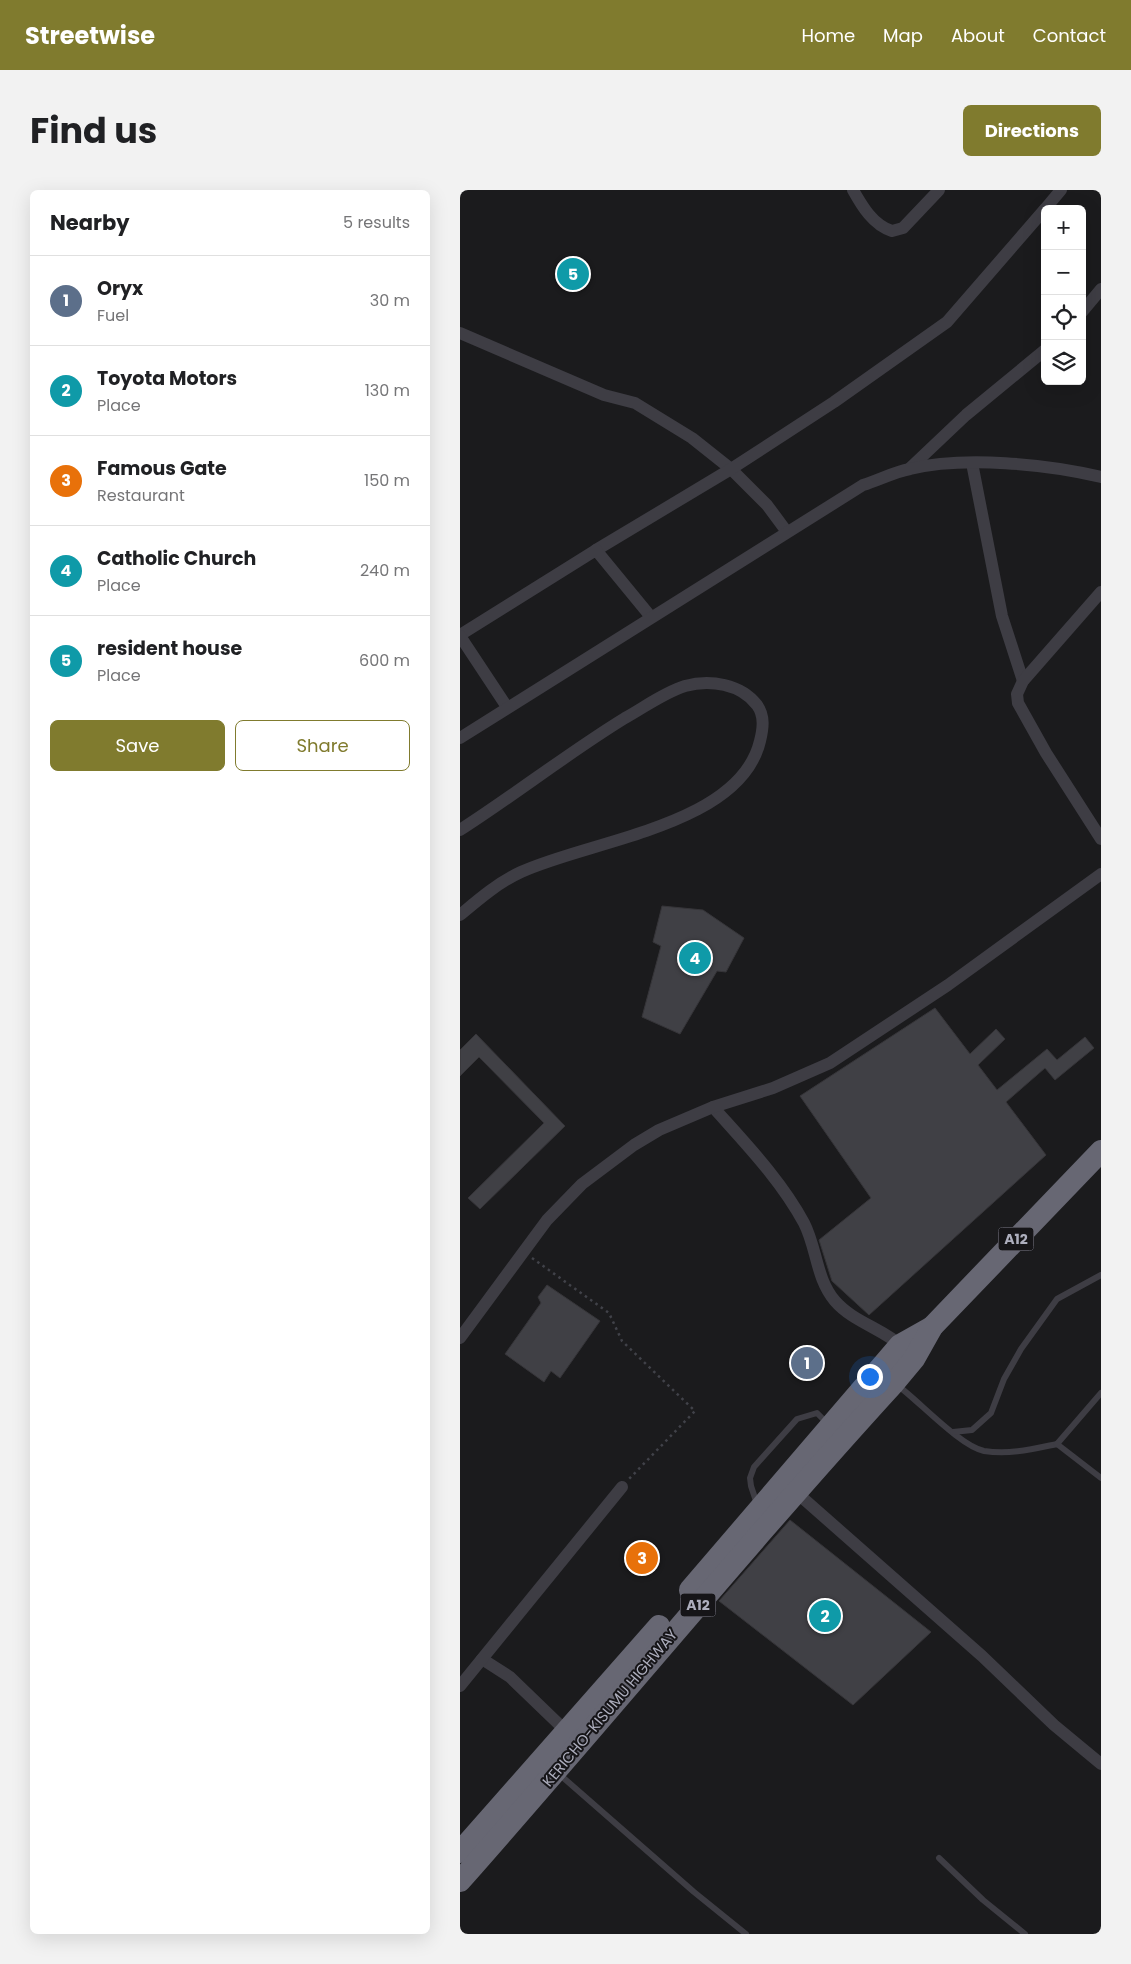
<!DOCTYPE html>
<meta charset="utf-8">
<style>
:root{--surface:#fff;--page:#f2f2f2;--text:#202124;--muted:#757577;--line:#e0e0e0;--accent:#807b2e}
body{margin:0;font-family:Poppins,sans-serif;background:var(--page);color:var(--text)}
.controls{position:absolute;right:15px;top:15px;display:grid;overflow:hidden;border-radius:8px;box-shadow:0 5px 20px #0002}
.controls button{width:45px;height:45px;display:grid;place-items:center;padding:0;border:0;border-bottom:1px solid var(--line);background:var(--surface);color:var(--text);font:25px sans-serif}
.you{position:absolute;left:409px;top:1186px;width:18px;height:18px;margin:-12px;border:4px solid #fff;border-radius:50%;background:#1a73e8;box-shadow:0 0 0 8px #1a73e833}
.badge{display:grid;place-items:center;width:32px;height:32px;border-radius:50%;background:var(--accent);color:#fff;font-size:16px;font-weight:700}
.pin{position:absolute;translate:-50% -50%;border:2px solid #fff;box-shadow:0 1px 5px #0006}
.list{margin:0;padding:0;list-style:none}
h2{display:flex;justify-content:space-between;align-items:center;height:65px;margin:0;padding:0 20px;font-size:21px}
h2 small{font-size:16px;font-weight:400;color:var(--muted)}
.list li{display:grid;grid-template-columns:32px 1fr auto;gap:15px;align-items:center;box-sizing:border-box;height:90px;padding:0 20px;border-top:1px solid var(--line)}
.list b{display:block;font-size:19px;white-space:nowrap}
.list p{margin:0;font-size:16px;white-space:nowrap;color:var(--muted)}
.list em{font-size:16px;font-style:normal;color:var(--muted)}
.actions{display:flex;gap:10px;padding:15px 20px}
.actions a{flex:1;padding:11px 0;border:1px solid var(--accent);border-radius:8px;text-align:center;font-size:18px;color:var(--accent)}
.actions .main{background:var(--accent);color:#fff}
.icon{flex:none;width:28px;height:28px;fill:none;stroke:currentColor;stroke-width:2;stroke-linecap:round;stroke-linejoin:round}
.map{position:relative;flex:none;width:641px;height:1744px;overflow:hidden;border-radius:8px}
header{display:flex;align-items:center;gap:30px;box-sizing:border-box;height:70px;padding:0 25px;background:var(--accent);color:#fff}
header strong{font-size:24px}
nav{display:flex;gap:28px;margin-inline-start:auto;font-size:18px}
.intro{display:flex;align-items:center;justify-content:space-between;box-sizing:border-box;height:120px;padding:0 30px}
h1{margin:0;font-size:35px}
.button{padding:12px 22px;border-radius:8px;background:var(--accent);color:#fff;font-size:18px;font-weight:700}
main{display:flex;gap:30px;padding:0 30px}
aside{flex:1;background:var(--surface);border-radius:8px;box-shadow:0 5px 20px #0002}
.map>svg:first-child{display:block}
</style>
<header>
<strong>Streetwise</strong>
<nav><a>Home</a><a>Map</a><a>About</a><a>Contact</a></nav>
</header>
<div class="intro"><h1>Find us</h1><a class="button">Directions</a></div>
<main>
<aside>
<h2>Nearby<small>5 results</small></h2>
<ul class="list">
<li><span class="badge" style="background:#5c6f8a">1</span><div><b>Oryx</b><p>Fuel</p></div><em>30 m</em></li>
<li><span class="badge" style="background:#0f9aa8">2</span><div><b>Toyota Motors</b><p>Place</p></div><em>130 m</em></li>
<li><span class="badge" style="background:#e8710a">3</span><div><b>Famous Gate</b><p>Restaurant</p></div><em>150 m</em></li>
<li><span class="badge" style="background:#0f9aa8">4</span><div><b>Catholic Church</b><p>Place</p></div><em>240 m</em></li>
<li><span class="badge" style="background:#0f9aa8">5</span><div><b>resident house</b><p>Place</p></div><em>600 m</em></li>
</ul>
<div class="actions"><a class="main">Save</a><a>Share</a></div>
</aside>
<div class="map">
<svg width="641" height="1744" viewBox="0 0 641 1744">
<rect width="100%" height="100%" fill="#1b1b1d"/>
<g fill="#404045" stroke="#363539">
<path d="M202,716L243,720L284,748L266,782L257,781L220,844L182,827L201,756L193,752Z"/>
<path d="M475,818L510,864L536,839L545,849L518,875L537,900L587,859L597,870L625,847L634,858L595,890L585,878L546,912L586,965L409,1125L372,1091L359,1050L411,1008L340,906Z"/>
<path d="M16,844L105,936L20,1019L8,1008L84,933L19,867L0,886V860Z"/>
<path d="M87,1095L140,1131L100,1188L91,1181L84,1192L45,1164L81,1113L78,1107Z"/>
<path d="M330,1330L471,1442L393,1515L259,1411Z"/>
</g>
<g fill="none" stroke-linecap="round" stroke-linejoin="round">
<path stroke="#414249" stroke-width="2.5" stroke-dasharray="2.5 4" stroke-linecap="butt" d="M72,1068L149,1123L162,1151L235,1221L169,1289"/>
<g stroke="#3e3d44" stroke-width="6">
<path d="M437,1195C459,1211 500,1256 524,1261C550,1265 573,1259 597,1254L641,1288"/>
<path d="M493,1242L512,1240L531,1223L544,1189L561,1159L597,1109L641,1085"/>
<path d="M597,1254L641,1203"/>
<path d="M297,1314L291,1296L290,1288L294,1277L337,1229L357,1223L368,1234"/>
<path d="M99,1584L234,1702L286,1744"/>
<path d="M479,1668L523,1710L565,1744"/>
</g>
<g stroke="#3e3d44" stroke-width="12">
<path d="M393,0C402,16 413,35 432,41L443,38L479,0"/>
<path d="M585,19L601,0"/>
<path d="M622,122L641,99"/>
<path d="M0,143L144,205L175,213L232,248L271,279L307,315L327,342"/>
<path d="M512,273L542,426L563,491"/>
<path d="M449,279L506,225L585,160"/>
<path d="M136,360L271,279L374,212L487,132L585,19"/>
<path d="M641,402L563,491L557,504L558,513L586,563L641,649"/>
<path d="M0,445L136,360L191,427"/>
<path d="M0,446L47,517"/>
<path d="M0,548L403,295C419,290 434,282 450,279C504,266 587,274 641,287"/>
<path d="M0,640C56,604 108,563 165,528C185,517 203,503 225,496C250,489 281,494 297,515C305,526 303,539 300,551C280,636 130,650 61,682C39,692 19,709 0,725"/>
<path d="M253,917C285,953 321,990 344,1033C357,1058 356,1089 375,1111C393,1132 424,1139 444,1158"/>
<path d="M0,1148L87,1030L122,994L174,955L199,940L253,917L313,898L370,873L488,795L641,684"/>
<path d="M337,1303L522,1466L594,1535L641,1574"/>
<path d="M22,1469L50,1487L107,1542"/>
<path d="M0,1496L162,1297"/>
</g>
<g stroke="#676773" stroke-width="22">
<path d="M230,1400L440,1155L472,1137"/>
<path d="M0,1662L199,1436"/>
<path d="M0,1691C146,1526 285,1356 434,1193L454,1169L472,1137L641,961"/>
</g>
</g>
<g text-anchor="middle" stroke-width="4" stroke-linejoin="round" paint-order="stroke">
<g fill="#161518" stroke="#80808c" stroke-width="1">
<rect x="538.5" y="1037.5" width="35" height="23" rx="4"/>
<rect x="220.5" y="1403.5" width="35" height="23" rx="4"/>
</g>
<g font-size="14" font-weight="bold" fill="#adaebd">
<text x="556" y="1054">A12</text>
<text x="238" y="1420">A12</text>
</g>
<g font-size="15" fill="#adaebd" stroke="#161518">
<text transform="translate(150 1518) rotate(-50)" y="5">KERICHO-KISUMU HIGHWAY</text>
</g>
</g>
</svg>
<div class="controls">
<button>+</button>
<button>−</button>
<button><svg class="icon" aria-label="locate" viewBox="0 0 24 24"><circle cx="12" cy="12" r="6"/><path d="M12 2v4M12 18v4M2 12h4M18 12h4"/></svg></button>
<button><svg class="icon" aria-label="layers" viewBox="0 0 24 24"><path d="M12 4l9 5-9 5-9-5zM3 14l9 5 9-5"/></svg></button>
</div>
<div class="you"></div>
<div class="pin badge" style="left:347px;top:1173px;background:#5c6f8a">1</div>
<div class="pin badge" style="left:365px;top:1426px;background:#0f9aa8">2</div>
<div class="pin badge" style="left:182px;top:1368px;background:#e8710a">3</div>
<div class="pin badge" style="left:235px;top:768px;background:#0f9aa8">4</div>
<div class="pin badge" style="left:113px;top:84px;background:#0f9aa8">5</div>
</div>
</main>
